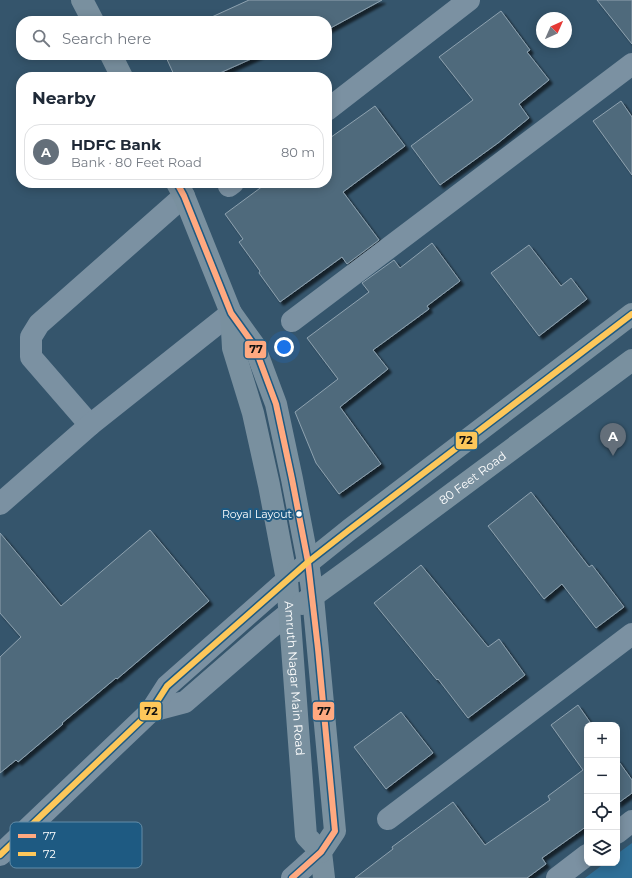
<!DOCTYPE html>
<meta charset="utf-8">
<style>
:root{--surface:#fff;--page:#f6f6f7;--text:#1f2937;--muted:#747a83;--line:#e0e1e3;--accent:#646f7a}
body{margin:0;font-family:Montserrat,sans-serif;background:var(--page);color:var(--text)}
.controls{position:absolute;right:12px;bottom:12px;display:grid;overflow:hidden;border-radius:8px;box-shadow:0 2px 10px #0003}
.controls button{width:36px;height:36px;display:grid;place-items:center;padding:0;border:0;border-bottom:1px solid var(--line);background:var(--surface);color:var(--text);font:20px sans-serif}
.compass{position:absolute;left:536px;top:12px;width:36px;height:36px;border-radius:50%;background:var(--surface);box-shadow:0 2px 10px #0003;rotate:45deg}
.you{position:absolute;left:284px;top:347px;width:14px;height:14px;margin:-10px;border:3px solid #fff;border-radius:50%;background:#1a73e8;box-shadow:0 0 0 6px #1a73e833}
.badge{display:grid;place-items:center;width:26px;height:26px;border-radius:50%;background:var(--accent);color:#fff;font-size:13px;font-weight:700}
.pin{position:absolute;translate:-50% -33px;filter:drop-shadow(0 1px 2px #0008)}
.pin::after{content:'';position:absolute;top:21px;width:14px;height:12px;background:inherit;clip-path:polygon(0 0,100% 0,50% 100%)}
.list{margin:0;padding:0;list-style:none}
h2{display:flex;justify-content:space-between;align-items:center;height:52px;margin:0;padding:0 16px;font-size:17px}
h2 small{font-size:13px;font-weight:400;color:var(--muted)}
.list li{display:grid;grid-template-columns:26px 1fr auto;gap:12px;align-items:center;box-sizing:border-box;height:56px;margin:0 8px 8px;padding:0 8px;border:1px solid var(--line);border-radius:16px}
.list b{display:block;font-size:15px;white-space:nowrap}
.list p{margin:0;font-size:13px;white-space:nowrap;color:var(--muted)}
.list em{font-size:13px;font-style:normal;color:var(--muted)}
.icon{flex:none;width:22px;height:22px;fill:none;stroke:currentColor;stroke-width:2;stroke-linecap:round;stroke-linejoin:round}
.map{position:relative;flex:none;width:632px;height:878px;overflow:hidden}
.search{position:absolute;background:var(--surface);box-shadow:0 2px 10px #0003;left:16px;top:16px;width:316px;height:44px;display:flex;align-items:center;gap:10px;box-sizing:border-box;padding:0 14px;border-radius:16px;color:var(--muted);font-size:15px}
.panel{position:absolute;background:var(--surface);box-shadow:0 2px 10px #0003;left:16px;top:72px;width:316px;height:116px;border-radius:16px}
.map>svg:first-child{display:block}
</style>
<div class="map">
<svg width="632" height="878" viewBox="0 0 632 878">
<defs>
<filter id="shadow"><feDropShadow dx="3.5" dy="3.5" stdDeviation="1" flood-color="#0009"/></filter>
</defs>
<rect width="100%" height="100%" fill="#35556c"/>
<path fill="#2f6f97" d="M632,843V878H585L605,863H617V854Z"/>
<g fill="#506b7c" stroke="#8ea2b0" filter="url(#shadow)">
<path d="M249,0H382L327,30V21H203Z"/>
<path d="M597,0H632V44Z"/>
<path d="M501,11L530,50L527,52L549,80L519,104L529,118L498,143L440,185L411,146L473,100L439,57Z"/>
<path d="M165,55H260L211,77H175Z"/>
<path d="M621,101L632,117V175L593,121Z"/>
<path d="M375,106L405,146L343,192L379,240L347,264L342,257L280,302L259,273L260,271L239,242L243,239L225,214L267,183H327V140Z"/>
<path d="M432,243L460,281L427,306L429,309L373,350L388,369L340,407L381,464L339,494L316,463L295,412L338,379L307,338L369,292L362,283L394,260L400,268Z"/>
<path d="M529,245L561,286L571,278L587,299L539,336L491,273Z"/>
<path d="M531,492L589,567L592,565L624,607L596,628L562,584L544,599L488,526Z"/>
<path d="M150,530L209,601L117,679L116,678L62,723L63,724L18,762L16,760L0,773V657L21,637L0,613V533L61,606Z"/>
<path d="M421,565L488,647L499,639L525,675L468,718L438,679L437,680L374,603Z"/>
<path d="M578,705L592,725H587V826L542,858L546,864L527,878H355L393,849L392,847L453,802L485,845L550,800L548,796L583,770L551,725Z"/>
<path d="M401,712L433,753L386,789L354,747Z"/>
<path d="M617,759L632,780V793L617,804Z"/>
</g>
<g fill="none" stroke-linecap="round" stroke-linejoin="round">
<g stroke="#7b91a2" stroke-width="22">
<path d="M327,110L469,0"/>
<path d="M229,186L233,183"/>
<path d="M292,321L632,64"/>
<path d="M90,425L31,357V337L39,324L184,196"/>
<path d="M0,504L90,425L231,313"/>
<path d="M151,711L185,702L268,630L289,613"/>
<path d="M388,819L632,634"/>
<path d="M617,833L632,821"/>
<path d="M0,855L151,711L167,686L287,580"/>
<path d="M292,878L321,852"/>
<path d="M557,878L587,855"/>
</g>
<g stroke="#79909f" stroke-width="22">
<path d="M82,0L93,21"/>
<path d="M111,55L122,77"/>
<path d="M177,183L184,196L231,313L254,345L276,404L292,479L308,562L313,597L335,831L321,852L324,878"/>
<path id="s1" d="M231,313L233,348L253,413L269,485L287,580L306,836L321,852"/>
<path d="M298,571L349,530L632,314"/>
<path id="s2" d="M302,604L368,556L632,360"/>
</g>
<defs>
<path id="bus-1" d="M177,183L184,196L231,313L254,345L276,404L292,479L308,562L318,649L335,831L321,852L292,878"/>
<path id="bus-2" d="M0,855L151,711L167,686L308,562L349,530L632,314"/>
</defs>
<use href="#bus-1" stroke="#1e5a82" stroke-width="9"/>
<use href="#bus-2" stroke="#1e5a82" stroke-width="9"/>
<use href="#bus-1" stroke="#ffa980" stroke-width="6"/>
<use href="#bus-2" stroke="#fdc75a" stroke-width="6"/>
</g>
<circle fill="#fff" stroke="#1e5a82" stroke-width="1.5" cx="299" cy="514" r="3.5"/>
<g text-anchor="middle" stroke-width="4" stroke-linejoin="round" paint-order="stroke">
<g font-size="11" fill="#fff" stroke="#1e5a82" text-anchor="end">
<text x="292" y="518">Royal Layout</text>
</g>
<g font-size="12" fill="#fff" stroke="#1e5a82">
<text dy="4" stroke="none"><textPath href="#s2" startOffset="212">80 Feet Road</textPath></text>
<text dy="4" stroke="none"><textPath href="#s1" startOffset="372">Amruth Nagar Main Road</textPath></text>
</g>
</g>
<rect x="10" y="822" width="132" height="46" rx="6" fill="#1e5a82" stroke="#628ca8" stroke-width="1"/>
<rect x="18" y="834" width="18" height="4" fill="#ffa980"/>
<rect x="18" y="852" width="18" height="4" fill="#fdc75a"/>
<g font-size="11" fill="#fff">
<text x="43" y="840">77</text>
<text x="43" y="858">72</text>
</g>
<g stroke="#1e5a82" stroke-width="1.5">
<rect x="244" y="340" width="23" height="19" rx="4" fill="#ffa980"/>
<rect x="455" y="431" width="23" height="19" rx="4" fill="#fdc75a"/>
<rect x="312" y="701" width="23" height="20" rx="4" fill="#ffa980"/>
<rect x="139" y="701" width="23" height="20" rx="4" fill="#fdc75a"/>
</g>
<g font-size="11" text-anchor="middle" font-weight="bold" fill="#111">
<text x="256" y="353">77</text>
<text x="466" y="444">72</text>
<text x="324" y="715">77</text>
<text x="151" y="715">72</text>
</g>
</svg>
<div class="controls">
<button>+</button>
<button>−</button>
<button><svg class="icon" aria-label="locate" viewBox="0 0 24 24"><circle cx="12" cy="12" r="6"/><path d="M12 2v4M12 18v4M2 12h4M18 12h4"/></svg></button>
<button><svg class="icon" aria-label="layers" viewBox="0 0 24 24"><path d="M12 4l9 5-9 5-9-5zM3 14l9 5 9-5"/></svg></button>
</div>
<svg class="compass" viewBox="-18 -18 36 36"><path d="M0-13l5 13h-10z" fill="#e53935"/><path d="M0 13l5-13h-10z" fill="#747a83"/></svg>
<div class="you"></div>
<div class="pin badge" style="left:613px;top:456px">A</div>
<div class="search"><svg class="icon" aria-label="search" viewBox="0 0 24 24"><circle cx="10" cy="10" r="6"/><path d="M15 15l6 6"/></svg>Search here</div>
<section class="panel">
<h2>Nearby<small></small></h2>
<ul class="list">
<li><span class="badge">A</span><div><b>HDFC Bank</b><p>Bank · 80 Feet Road</p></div><em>80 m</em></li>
</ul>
</section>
</div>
